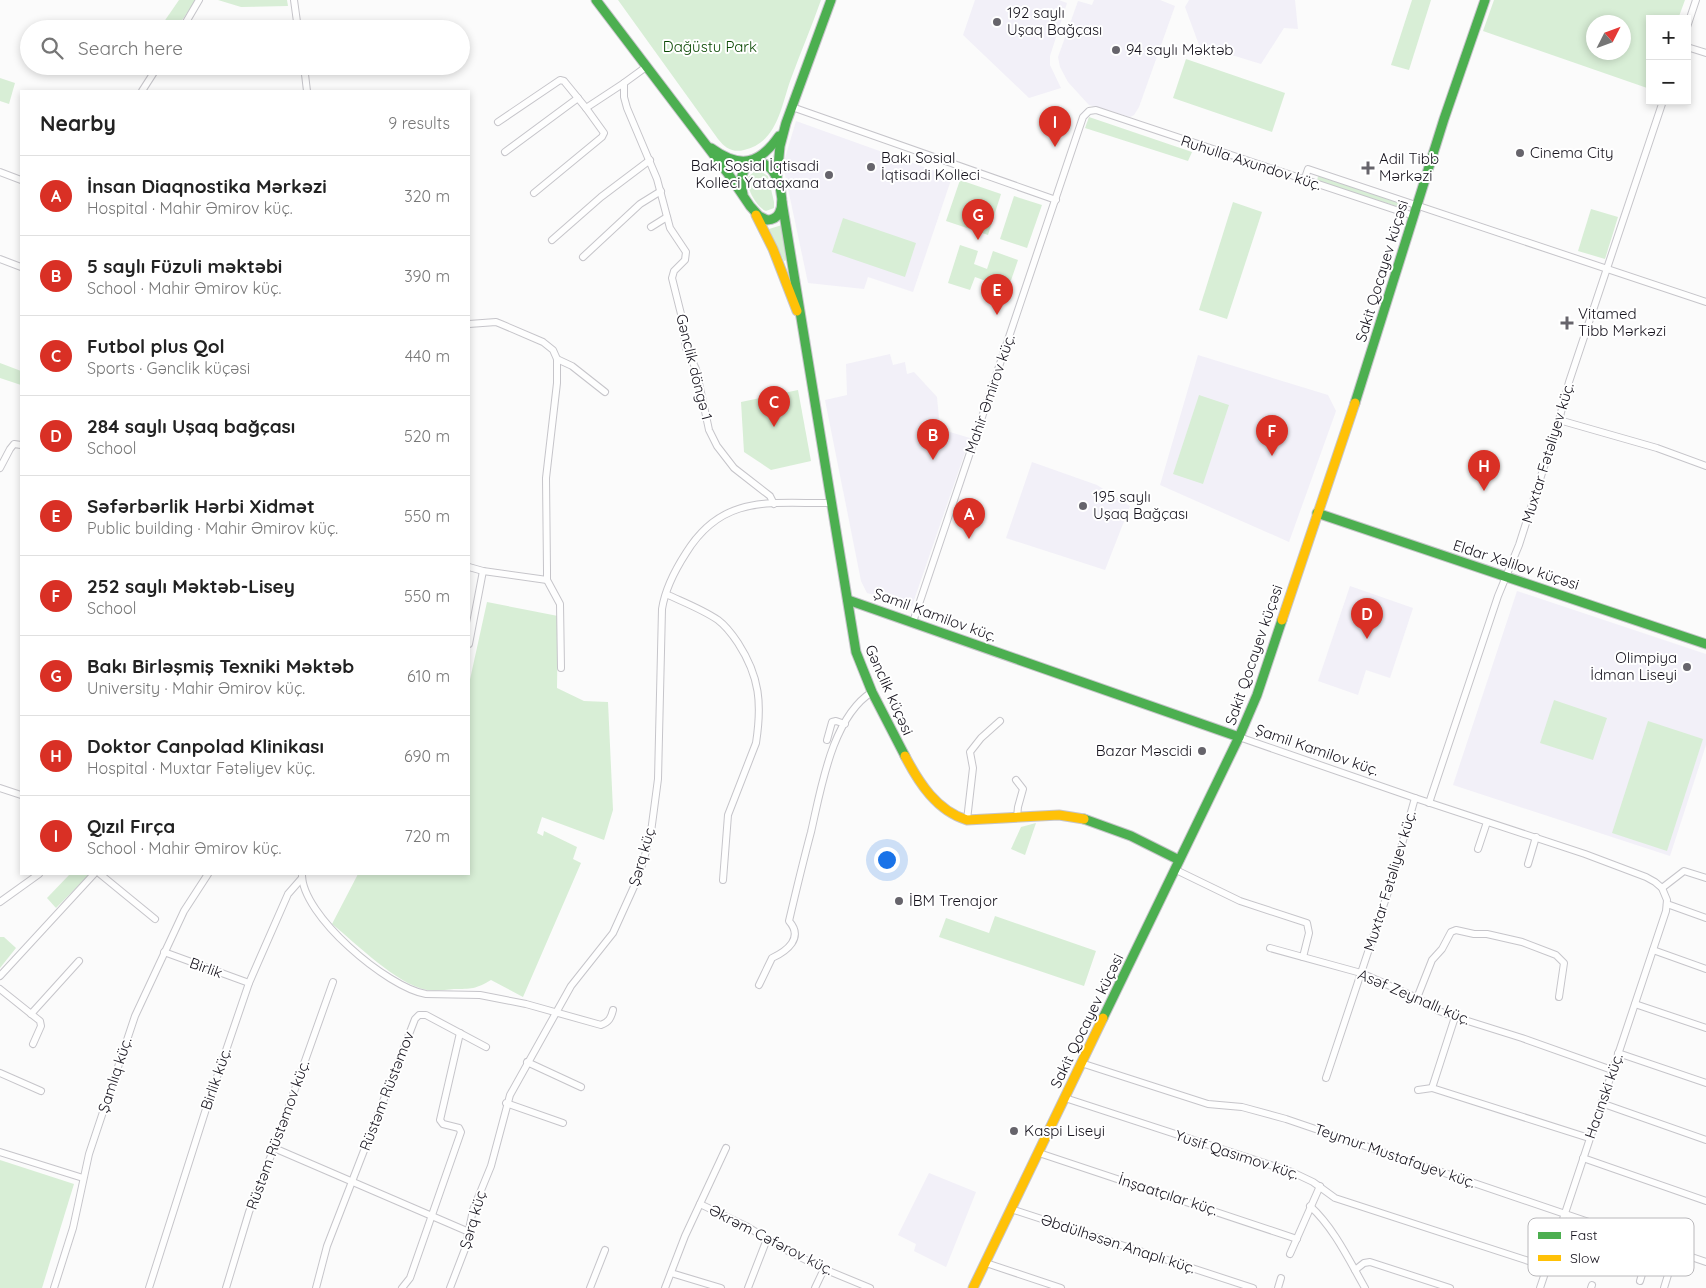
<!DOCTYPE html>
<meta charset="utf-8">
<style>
:root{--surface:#fff;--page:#f6f6f6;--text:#222;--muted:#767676;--line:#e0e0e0;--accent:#d93025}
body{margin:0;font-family:Quicksand,sans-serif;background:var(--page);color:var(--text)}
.controls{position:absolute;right:15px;top:15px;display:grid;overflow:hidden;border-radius:0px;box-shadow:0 2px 8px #0003}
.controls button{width:45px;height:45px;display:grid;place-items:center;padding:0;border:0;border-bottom:1px solid var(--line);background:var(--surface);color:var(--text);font:25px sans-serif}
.compass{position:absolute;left:1586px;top:15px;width:45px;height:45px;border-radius:50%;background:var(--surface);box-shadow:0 2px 8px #0003;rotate:48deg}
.you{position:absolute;left:886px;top:859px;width:18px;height:18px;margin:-12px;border:4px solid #fff;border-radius:50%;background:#1a73e8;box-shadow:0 0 0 8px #1a73e833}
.badge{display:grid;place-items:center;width:32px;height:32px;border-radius:50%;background:var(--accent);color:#fff;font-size:16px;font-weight:700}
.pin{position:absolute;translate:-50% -41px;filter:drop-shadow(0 1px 2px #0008)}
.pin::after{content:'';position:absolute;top:26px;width:18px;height:15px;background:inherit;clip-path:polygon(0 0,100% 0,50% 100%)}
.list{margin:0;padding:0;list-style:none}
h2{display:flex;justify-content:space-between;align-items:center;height:65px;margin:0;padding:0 20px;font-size:21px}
h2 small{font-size:16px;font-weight:400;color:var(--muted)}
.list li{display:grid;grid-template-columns:32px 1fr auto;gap:15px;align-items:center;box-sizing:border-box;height:80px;padding:0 20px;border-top:1px solid var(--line)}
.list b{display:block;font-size:19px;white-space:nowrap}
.list p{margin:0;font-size:16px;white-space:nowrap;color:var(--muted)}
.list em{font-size:16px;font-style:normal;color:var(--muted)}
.icon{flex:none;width:28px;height:28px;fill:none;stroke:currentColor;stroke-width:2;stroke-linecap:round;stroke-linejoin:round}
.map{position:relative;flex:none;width:1706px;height:1288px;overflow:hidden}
.search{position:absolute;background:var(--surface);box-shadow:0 2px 8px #0003;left:20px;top:20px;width:450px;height:55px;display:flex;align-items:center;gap:12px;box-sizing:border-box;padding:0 18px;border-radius:28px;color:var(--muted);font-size:19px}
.panel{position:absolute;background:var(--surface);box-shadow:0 2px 8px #0003;left:20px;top:90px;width:450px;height:785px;border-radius:0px}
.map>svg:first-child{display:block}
</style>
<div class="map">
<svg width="1706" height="1288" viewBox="0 0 1706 1288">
<rect width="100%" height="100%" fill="#fbfbfb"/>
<g fill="#f2f0f8">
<path d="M975,0H1059L1067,3L1050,56V65L1061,88L1029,98L963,35Z"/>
<path d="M1094,0H1160L1175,6L1139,107L1134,115L1130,117L1089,105L1068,82L1060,67L1058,57L1078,1L1092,5Z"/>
<path d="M1189,0H1295L1298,29L1284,28L1261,64L1199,45L1185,7Z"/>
<path d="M796,121L952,177L913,292L868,277L864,289L808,283L783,165Z"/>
<path d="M890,354L893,365L905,362L907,374L914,372L937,397L940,429L970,438L912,606L867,593L861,581L825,400L847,395L846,364Z"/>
<path d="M1198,355L1328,395L1336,411L1289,542L1160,485Z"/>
<path d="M1032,462L1097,485L1130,506L1105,570L1006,538Z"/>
<path d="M1350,586L1413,608L1390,678L1366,670L1358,695L1318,681Z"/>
<path d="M1517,591L1706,654V745L1670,856L1453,785Z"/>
<path d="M929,1173L976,1192L946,1267L914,1251L916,1244L898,1235Z"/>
</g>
<g fill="#d8eed6" fill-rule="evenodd">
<path d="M179,0H196L176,29H159Z"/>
<path d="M218,0H287L288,6L241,7Z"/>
<path d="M618,0H821C812,26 801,51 792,76C781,104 779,142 744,150C733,153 725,148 718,139Z"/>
<path d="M1412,0H1431L1409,70L1391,65Z"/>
<path d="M1494,0H1685L1678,19H1650V89L1483,31ZM1624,22V52H1594V22Z"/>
<path d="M1186,59L1285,93L1272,132L1173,98Z"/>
<path d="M0,78L15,83L9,104L0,101Z"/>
<path d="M1089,117L1192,152L1188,161L1085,128Z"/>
<path d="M755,171H760L768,176L774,202V208L766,211C757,208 745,187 748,177Z"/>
<path d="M1318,176L1400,203L1399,207L1317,181Z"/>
<path d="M960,180L1001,194L988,235L946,221Z"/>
<path d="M1014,196L1042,205L1027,248L1000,239Z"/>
<path d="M1233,202L1262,212L1227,319L1199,310Z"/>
<path d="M1591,209L1618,217L1605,259L1578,251Z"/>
<path d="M843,218L916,243L905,277L832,252Z"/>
<path d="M782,225L787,260L784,261L769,229Z"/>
<path d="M960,245L978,251L974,264L987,269L993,251L1018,260L1008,289L975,277L970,290L948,283Z"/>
<path d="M0,363L21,371V385L0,378Z"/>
<path d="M798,390L811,461L771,470L744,452L741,402Z"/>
<path d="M1199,395L1229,405L1203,484L1173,474Z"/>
<path d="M487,602L558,616L557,688L584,701L608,702L613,810L604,840L542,817L537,833L543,836L544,831L577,847L573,859L581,863L523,997L491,980C476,989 471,989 454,989C446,990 435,991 427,990C396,984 357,944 332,924L358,874H469V684Z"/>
<path d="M1554,700L1607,718L1593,760L1540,743Z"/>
<path d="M1648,721L1703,739L1667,851L1612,833Z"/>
<path d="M1036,823L1025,855L1011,849L1021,827Z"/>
<path d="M70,874H90L56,908L47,898Z"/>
<path d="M995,916L1096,951L1084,986L939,937L946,918L989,933Z"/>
<path d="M0,937H4L16,948L0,968Z"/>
<path d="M0,1160L74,1184L42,1288H0Z"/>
</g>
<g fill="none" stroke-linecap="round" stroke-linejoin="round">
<defs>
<g id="street">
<path d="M294,0L298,29"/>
<path d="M1687,27L1696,0"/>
<path d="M182,29L199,0"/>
<path d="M1687,47L1706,53"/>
<path d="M304,66L307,91"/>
<path d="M646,67L624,83V97L627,108L657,179L670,228L686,252L685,260L674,271L672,278L682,318L686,348L696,369L709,430L717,446L734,468L770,496L774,504"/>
<path d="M142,91L158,66"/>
<path d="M792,107L1056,200"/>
<path d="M586,108L624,83"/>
<path d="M498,122L560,80L564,81L586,108L604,133L602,137L534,193"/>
<path d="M505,152L578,98"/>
<path d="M0,172L21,180"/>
<path d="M1304,181L1308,169L1706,302"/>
<path d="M651,227L667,217"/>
<path d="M552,240L601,197L650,160"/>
<path d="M583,257L640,204L661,191"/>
<path d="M0,259L21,267"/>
<path d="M469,324L496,322L501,324L543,342L553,350L557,359V383L546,478L547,570V580L560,604L561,668"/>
<path d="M557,359L572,366L605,392"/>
<path d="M1559,420L1657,448L1706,466"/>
<path d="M0,468L10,449L14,444L21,445"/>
<path d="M469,567L483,571L547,580"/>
<path d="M666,594C683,602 702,609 718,620C726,626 732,634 738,643C760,677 762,704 756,743L728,815L723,880"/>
<path d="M913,622L1083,117L1089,111L1096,110L1414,216"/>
<path d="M469,644L483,571"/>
<path d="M1239,737L1415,798L1585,854L1646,877L1655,882L1662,888L1667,900L1666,911L1540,1288"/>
<path d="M827,740L832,722L836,721L845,724"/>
<path d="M1016,780L1023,789L1018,807L1017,817"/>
<path d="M0,788L21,795"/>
<path d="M1429,803L1498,596L1519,545L1559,420L1569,382L1663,101"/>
<path d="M967,820L973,768L970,752L981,738L1000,721"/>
<path d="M1478,849L1487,822"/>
<path d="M1528,864L1536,837"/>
<path d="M1174,869L1240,901L1307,923L1309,933L1303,957"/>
<path d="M100,874L155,919"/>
<path d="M302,874C301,915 388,988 426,994L480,995L526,1004L601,1025C609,1022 611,1018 613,1010"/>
<path d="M1662,888L1684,871L1706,878"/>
<path d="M0,902L39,874"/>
<path d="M1667,904L1706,918"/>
<path d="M1270,948L1361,973L1417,998L1439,1011L1455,1017L1522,1038L1612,1070"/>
<path d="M1653,950L1706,969"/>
<path d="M164,952L249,983"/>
<path d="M0,976L94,874"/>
<path d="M759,985L772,958C787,951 804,938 789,921C796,891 803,862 811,832C821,789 832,717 872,692"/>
<path d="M0,989L40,1021L41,1026L33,1044"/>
<path d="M1417,998L1432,960L1442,949L1451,932L1456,930L1474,934H1487L1522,942L1556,955L1564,963L1559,997"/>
<path d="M1635,1004L1706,1028"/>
<path d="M31,1014L79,961"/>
<path d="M1455,1017L1432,1088L1589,1138"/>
<path d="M1618,1053L1706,1083"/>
<path d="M527,1062L581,1087"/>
<path d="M1081,1063L1208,1104L1242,1107L1286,1119L1706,1262"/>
<path d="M0,1073L41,1091"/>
<path d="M1326,1078L1391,883L1415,798"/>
<path d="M1418,1090L1432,1088"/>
<path d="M1065,1098L1292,1172L1313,1182L1335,1198L1547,1267"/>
<path d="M506,1103L563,1123"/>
<path d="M1601,1103L1706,1140"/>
<path d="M274,1148L469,1232"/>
<path d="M0,1152L83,1178"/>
<path d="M1039,1153L1297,1239"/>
<path d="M1583,1158L1706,1201"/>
<path d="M700,1204L746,1226L786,1250L824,1269L870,1288"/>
<path d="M1310,1206C1334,1228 1349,1260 1365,1288"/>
<path d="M1011,1209L1253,1288"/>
<path d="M1290,1254L1320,1186"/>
<path d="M986,1263L1061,1288"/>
<path d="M1355,1270L1364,1263L1370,1262L1450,1288"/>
<path d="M671,1273L721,1288"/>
<path d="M1640,1281L1651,1244"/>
<path d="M54,1288L73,1228L89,1154L135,1016L184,911L208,874"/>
<path d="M149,1288L205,1112L249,983L288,894L302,878"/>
<path d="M226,1288L249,1212L274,1148L333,982"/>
<path d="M316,1288L327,1246L415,1019L419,1015H426L486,1047"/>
<path d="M402,1288L410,1278L461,1132L459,1128L443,1124L440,1120L460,1033"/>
<path d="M450,1288L465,1249L473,1210L491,1166L510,1095L571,986L613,933L637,880L644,859L651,832L658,779L662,609C665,590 675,570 686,553C723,493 771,504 832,503"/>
<path d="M590,1288L605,1250"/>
<path d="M665,1288L685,1236L726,1148"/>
<path d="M748,1288L767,1239"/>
<path d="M815,1288L824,1269"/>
<path d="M1278,1288L1281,1278"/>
<path d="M1591,1288L1592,1285"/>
<path d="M1664,1288L1675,1252"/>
</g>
<g id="fast">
<path d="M596,0L729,175L750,206L759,216L767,220C791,219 781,180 771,169C766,163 760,162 753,161C741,170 739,180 743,194"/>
<path d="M711,148C740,169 759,165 779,136"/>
<path d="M777,178L780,146L786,123L831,0"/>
<path d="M782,202L856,652L872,692L905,756"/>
<path d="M1355,403L1444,119L1485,0"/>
<path d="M1317,513L1706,644"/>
<path d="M848,600L1239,737"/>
<path d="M1084,819L1131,836L1179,860"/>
<path d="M1103,1018L1239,737L1257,695L1282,620"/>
</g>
<g id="slow">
<path d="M756,215L773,249L797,311"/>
<path d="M1282,620L1355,403"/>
<path d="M905,756C919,783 937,811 967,820L1059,815L1084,819"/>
<path d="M973,1288L1103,1018"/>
</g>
</defs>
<use href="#street" stroke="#c6c5ca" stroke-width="8"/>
<use href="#fast" stroke="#c6c5ca" stroke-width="11"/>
<use href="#slow" stroke="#c6c5ca" stroke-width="11"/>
<use href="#street" stroke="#fefefe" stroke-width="6"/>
<use href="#fast" stroke="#4caf50" stroke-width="9"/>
<use href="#slow" stroke="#ffc107" stroke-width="9"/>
</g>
<g fill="#66646b" stroke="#fff" stroke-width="2">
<circle cx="997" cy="22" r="5"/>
<circle cx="1116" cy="50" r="5"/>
<circle cx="1520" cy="153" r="5"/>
<circle cx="871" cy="167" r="5"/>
<path d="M1365.5 160.5h5v5h5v5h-5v5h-5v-5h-5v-5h5z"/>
<circle cx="829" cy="175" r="5"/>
<path d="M1564.5 315.5h5v5h5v5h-5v5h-5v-5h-5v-5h5z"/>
<circle cx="1083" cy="506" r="5"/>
<circle cx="1687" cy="667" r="5"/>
<circle cx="1202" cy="751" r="5"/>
<circle cx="899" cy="901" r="5"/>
<circle cx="1014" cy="1131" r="5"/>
</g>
<g text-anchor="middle" stroke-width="4" stroke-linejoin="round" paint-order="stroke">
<g font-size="15" fill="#16131d" stroke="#fff" text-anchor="start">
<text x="1007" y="18">192 saylı<tspan x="1007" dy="17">Uşaq Bağçası</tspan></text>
<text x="1126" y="55">94 saylı Məktəb</text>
<text x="1530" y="158">Cinema City</text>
<text x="881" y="163">Bakı Sosial<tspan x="881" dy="17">İqtisadi Kolleci</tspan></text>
<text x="1379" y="164">Adil Tibb<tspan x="1379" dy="17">Mərkəzi</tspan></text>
<text x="819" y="171" text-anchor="end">Bakı Sosial İqtisadi<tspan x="819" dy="17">Kolleci Yataqxana</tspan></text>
<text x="1578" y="319">Vitamed<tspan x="1578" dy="17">Tibb Mərkəzi</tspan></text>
<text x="1093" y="502">195 saylı<tspan x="1093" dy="17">Uşaq Bağçası</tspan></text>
<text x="1677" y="663" text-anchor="end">Olimpiya<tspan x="1677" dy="17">İdman Liseyi</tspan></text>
<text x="1192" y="756" text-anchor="end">Bazar Məscidi</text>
<text x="909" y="906">İBM Trenajor</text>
<text x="1024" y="1136">Kaspi Liseyi</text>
</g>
<g font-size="15" fill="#094802" stroke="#fff">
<text x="710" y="52">Dağüstu Park</text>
</g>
<g font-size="15" fill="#16131d" stroke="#fff">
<text transform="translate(1251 163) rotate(18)" y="5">Ruhulla Axundov küç.</text>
<text transform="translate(1382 271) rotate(-73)" y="5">Sakit Qocayev küçəsi</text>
<text transform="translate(694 367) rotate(76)" y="5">Gənclik döngə 1</text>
<text transform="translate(990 394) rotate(-71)" y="5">Mahir Əmirov küç.</text>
<text transform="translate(1548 453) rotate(-73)" y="5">Muxtar Fətəliyev küç.</text>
<text transform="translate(1516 565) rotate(18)" y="5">Eldar Xəlilov küçəsi</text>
<text transform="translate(935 615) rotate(20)" y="5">Şamil Kamilov küç.</text>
<text transform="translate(1254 655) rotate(-71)" y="5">Sakit Qocayev küçəsi</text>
<text transform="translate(889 690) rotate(66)" y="5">Gənclik küçəsi</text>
<text transform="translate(1317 750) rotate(19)" y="5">Şamil Kamilov küç.</text>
<text transform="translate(642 857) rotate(-74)" y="5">Şərq küç</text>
<text transform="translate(1390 881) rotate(-73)" y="5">Muxtar Fətəliyev küç.</text>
<text transform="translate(206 968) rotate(20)" y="5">Birlik</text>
<text transform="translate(1414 997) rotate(23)" y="5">Asəf Zeynallı küç.</text>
<text transform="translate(1087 1021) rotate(-64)" y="5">Sakit Qocayev küçəsi</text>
<text transform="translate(115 1075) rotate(-72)" y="5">Şamlıq küç.</text>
<text transform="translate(216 1079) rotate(-71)" y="5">Birlik küç.</text>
<text transform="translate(387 1091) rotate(-69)" y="5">Rüstəm Rüstəmov</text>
<text transform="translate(1604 1096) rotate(-71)" y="5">Hacınski küç.</text>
<text transform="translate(278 1135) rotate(-70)" y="5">Rüstəm Rüstəmov küç.</text>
<text transform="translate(1237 1155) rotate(18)" y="5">Yusif Qasımov küç.</text>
<text transform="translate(1395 1156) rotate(19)" y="5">Teymur Mustafayev küç.</text>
<text transform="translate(1168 1195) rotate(18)" y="5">İnşaatçılar küç.</text>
<text transform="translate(473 1220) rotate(-74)" y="5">Şərq küç</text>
<text transform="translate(771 1240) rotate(27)" y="5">Əkrəm Cəfərov küç.</text>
<text transform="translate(1118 1244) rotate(18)" y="5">Əbdülhəsən Anaplı küç.</text>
</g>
</g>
<rect x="1528" y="1218" width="166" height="58" rx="8" fill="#fff" stroke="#b9b8bb" stroke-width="1"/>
<rect x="1538" y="1232" width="23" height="7" fill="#4caf50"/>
<rect x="1538" y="1255" width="23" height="6" fill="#ffc107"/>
<g font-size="14" fill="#16131d">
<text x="1570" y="1240">Fast</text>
<text x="1570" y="1263">Slow</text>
</g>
</svg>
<div class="controls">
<button>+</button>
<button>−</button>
</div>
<svg class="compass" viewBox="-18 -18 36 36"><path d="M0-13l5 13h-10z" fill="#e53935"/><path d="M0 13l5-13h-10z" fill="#767676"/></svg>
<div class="you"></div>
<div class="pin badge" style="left:969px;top:539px">A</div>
<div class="pin badge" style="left:933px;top:460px">B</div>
<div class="pin badge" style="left:774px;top:427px">C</div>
<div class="pin badge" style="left:1367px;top:639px">D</div>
<div class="pin badge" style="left:997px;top:315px">E</div>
<div class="pin badge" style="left:1272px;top:456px">F</div>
<div class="pin badge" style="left:978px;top:240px">G</div>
<div class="pin badge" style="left:1484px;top:491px">H</div>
<div class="pin badge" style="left:1055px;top:147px">I</div>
<div class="search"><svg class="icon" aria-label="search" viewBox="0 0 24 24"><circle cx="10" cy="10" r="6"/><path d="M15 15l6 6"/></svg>Search here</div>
<section class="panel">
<h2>Nearby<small>9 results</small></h2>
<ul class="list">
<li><span class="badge">A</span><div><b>İnsan Diaqnostika Mərkəzi</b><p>Hospital · Mahir Əmirov küç.</p></div><em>320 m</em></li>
<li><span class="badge">B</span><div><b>5 saylı Füzuli məktəbi</b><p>School · Mahir Əmirov küç.</p></div><em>390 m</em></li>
<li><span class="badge">C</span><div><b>Futbol plus Qol</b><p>Sports · Gənclik küçəsi</p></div><em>440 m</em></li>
<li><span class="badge">D</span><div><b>284 saylı Uşaq bağçası</b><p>School</p></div><em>520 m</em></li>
<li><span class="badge">E</span><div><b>Səfərbərlik Hərbi Xidmət</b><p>Public building · Mahir Əmirov küç.</p></div><em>550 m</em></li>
<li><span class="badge">F</span><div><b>252 saylı Məktəb-Lisey</b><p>School</p></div><em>550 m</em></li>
<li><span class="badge">G</span><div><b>Bakı Birləşmiş Texniki Məktəb</b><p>University · Mahir Əmirov küç.</p></div><em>610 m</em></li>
<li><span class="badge">H</span><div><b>Doktor Canpolad Klinikası</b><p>Hospital · Muxtar Fətəliyev küç.</p></div><em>690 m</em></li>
<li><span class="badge">I</span><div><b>Qızıl Fırça</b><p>School · Mahir Əmirov küç.</p></div><em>720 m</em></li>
</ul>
</section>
</div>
